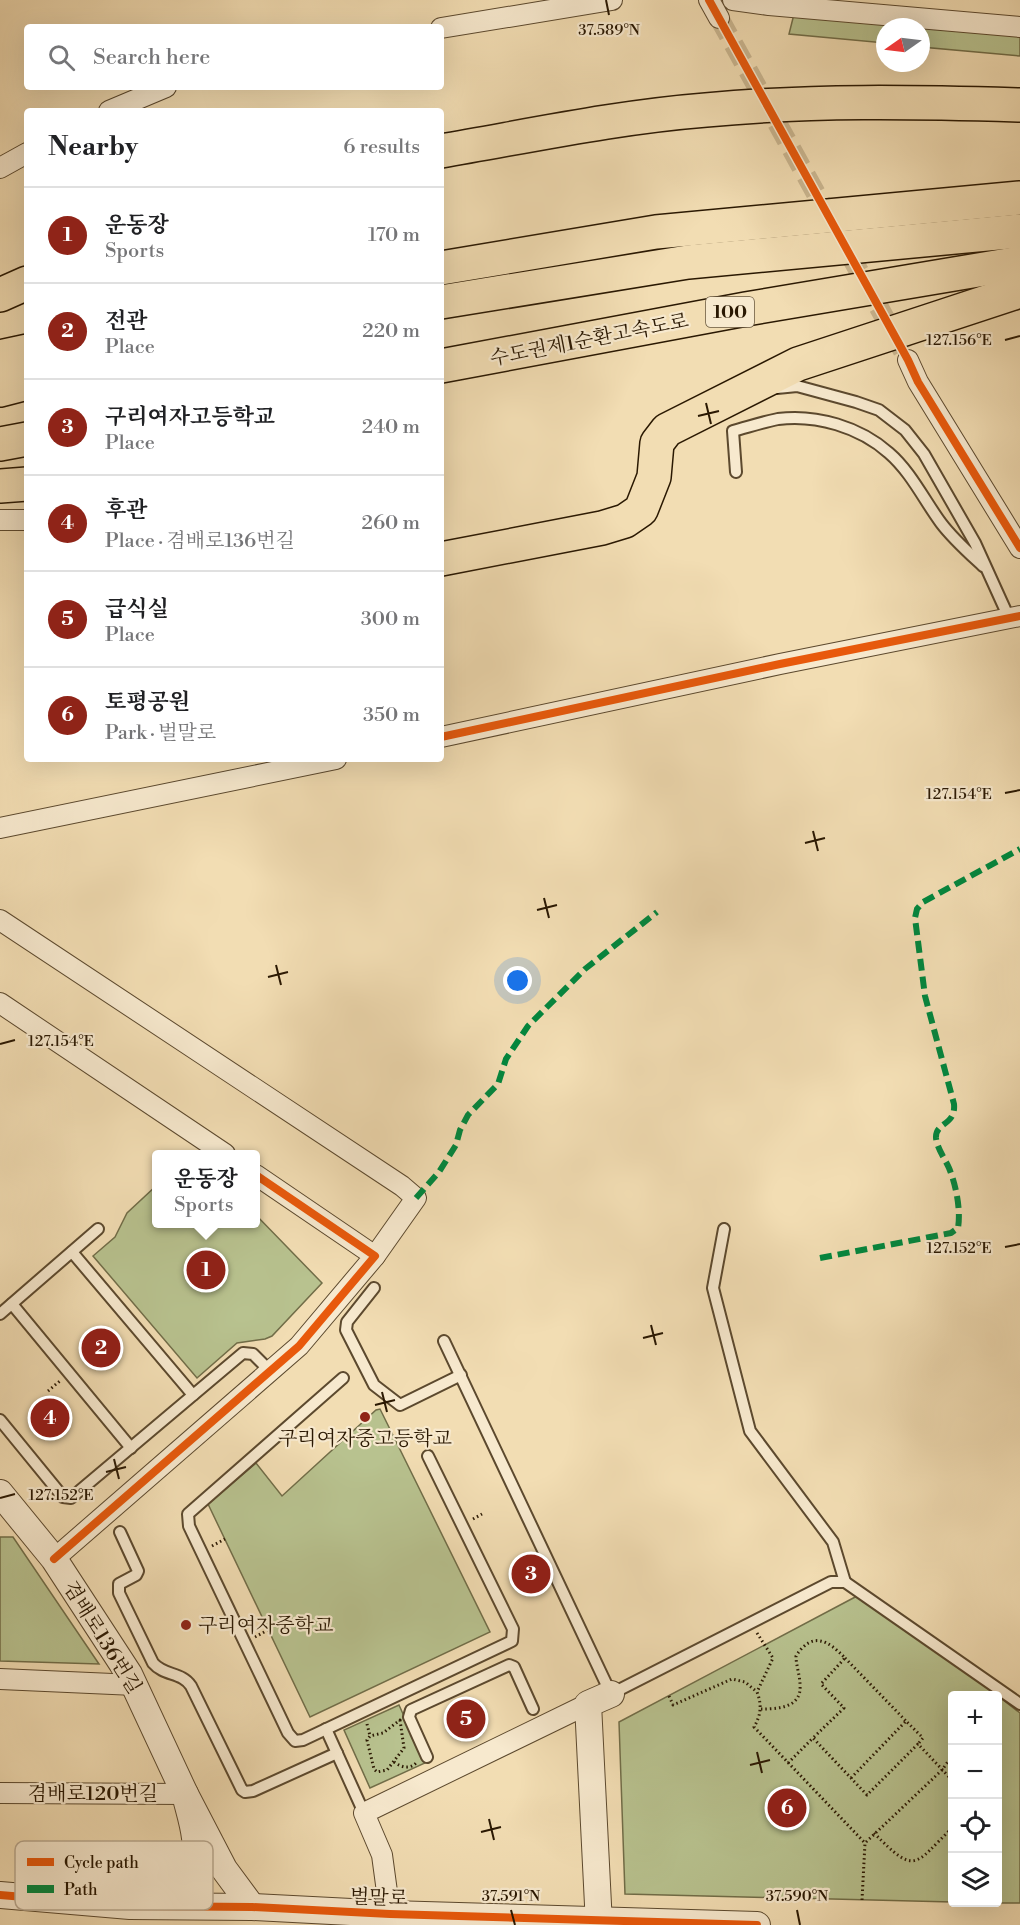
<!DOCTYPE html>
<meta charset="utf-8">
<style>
:root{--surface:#fff;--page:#f2f2f2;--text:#202124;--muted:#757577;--line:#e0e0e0;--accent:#8f2418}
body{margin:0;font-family:"Libre Bodoni","Noto Serif KR",serif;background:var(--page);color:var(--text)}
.controls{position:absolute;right:18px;bottom:18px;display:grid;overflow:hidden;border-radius:6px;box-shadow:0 6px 24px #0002}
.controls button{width:54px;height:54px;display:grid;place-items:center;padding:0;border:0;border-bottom:2px solid var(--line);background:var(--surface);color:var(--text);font:30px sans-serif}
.compass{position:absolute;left:876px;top:18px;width:54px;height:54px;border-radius:50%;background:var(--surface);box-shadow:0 6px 24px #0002;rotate:256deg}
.you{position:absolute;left:518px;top:981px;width:21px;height:21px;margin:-15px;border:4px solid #fff;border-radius:50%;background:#1a73e8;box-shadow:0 0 0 9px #1a73e833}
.badge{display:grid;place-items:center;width:39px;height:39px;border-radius:50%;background:var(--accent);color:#fff;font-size:20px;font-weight:700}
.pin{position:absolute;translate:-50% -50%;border:3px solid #fff;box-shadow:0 2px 6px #0006}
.popup{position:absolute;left:152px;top:1150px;width:108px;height:78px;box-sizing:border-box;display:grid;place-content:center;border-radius:6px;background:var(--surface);filter:drop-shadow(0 2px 4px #0005);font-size:20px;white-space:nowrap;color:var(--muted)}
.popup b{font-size:22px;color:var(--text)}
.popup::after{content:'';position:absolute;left:50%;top:100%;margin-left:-12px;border:12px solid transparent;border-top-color:var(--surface)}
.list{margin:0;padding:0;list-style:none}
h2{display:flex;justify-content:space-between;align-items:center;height:78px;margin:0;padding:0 24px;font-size:26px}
h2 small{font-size:20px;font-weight:400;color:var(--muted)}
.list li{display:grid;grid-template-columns:39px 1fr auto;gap:18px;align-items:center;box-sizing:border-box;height:96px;padding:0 24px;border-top:2px solid var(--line)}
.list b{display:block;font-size:22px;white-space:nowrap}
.list p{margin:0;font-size:20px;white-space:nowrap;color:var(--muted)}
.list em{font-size:20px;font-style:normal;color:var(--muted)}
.icon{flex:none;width:33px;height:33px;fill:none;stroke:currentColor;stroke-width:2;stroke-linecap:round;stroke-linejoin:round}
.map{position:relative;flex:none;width:1020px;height:1925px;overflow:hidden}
.search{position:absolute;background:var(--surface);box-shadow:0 6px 24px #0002;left:24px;top:24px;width:420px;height:66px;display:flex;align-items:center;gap:15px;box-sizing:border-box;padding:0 21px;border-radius:6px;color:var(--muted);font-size:22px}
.panel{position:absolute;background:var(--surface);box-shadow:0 6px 24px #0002;left:24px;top:108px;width:420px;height:654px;border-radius:6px}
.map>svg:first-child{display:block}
</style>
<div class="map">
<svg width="1020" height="1925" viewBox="0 0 1020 1925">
<rect width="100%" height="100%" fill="#f2ddb3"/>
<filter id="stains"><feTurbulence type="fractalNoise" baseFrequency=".00333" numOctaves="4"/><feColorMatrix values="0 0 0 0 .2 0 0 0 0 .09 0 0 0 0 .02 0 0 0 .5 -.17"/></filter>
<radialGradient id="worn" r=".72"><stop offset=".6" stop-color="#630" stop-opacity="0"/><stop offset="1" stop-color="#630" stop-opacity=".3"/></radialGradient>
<g fill="#b8c28f" stroke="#716d48" stroke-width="1.5">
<path d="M794,14L1020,30V56L921,47V27H885V43L789,34Z"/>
<path d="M156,1186V1224H256V1215L322,1283L272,1336L265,1339L237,1343L197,1378L93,1256L115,1237L127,1213Z"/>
<path d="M380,1409L490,1632L310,1717L208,1504L256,1463L282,1496L376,1410Z"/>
<path d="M0,1537H13L99,1664L0,1661Z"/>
<path d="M859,1595L997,1695L952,1696V1902L625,1894L619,1722Z"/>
<path d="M998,1696L1020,1713V1903H979L998,1902Z"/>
<path d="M399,1705L425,1763L370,1788L344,1730Z"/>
</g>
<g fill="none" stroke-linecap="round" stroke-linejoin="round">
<path stroke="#cab690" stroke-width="20" stroke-dasharray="20 10" stroke-linecap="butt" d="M719,18L908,360"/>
<defs>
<g id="service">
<path d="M777,388L797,386L856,402L879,410L905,430L924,454L975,543L1009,618"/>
<path d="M736,472L733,431C748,427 763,422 778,419C816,414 860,427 889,453C911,472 924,500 941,523C953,539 969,553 983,566"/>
<path d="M724,1229L713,1288L750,1431L833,1542L845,1582"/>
<path d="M72,1252L193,1395"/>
<path d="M374,1288L347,1322L346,1330L374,1385L400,1405L461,1375"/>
<path d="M12,1304L131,1448"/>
<path d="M0,1314L98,1229"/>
<path d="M444,1341L611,1694L831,1582H845L1020,1704"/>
<path d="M343,1378L188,1514L189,1526L288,1733L295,1741L303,1740L512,1641L513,1629L428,1456"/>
<path d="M0,1420L63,1497L71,1498L243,1353L253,1354L270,1371"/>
<path d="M120,1532L138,1571L136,1575L119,1584V1593L153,1663C164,1676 182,1672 191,1686L242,1790L245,1792L253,1791L337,1753"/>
<path d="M326,1729L364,1813"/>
<path d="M427,1757L409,1717L411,1710L509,1665L514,1667L533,1709"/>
</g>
<g id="minor">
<path d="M709,0L719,18"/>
<path d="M733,0L769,5L1020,27"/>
<path d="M441,28L612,0"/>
<path d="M109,111L166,87"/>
<path d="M0,168L27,153"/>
<path d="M908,360L918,382L1020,548"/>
<path d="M0,520H27"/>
<path d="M441,737L780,664L1020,616"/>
<path d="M0,828L336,759"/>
<path d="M0,920L402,1186L416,1198L375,1256"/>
<path d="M0,1003L225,1154"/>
<path d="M54,1559L299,1346L375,1256L256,1175"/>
<path d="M0,1679L135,1685"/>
<path d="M0,1793L185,1794"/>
<path d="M390,1914L382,1855L364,1813L588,1704"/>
</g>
<g id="tertiary">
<path d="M0,1493L54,1559L129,1674L185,1794"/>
<path d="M0,1895L130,1906L252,1907L390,1914L757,1925"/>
<path d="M164,1906C173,1894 184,1881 191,1867C202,1846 190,1816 185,1794L224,1869L252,1907"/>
<path d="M599,1925L588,1704L611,1694"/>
</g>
<g id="motorway">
<path d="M441,151C529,136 617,117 706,110C811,100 915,102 1020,105"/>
<path d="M441,268L656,232L1020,198"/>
<path d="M0,295L27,283"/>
<path d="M441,302L688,262L1020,231"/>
<path d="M0,357L27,351"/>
<path d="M441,366L746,309L1020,263"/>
<path d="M0,390L27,383"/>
<path d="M0,444L27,439"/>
<path d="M0,486L27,484"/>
<path d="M441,559L602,528L625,521L641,510L654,477L657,443L667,430L798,364L1020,291"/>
</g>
</defs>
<use href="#service" stroke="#5c492e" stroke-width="14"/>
<use href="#minor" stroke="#5c492e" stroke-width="22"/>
<use href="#tertiary" stroke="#5c492e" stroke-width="28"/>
<use href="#motorway" stroke="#2a1802" stroke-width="36"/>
<g stroke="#2a1802" stroke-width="3" stroke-dasharray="1.5 3" stroke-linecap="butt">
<path d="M48,1391L61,1380"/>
<path d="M473,1519L482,1514"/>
<path d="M212,1546L225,1539"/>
<path d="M757,1633L773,1658L757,1692C762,1705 761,1715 754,1727L865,1843"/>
<path d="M255,1637L268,1630"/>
<path d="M845,1658L906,1721"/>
<path d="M669,1696L673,1705L732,1679L745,1682L757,1692"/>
<path d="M761,1709C777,1709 802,1708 800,1685C800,1675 796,1666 796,1656C812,1631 828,1640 845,1658L821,1684L844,1708L813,1738"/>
<path d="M400,1720L404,1748L387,1770L377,1772L374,1769L367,1740L370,1736L383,1733Z"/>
<path d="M367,1724L370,1736"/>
<path d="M394,1762C401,1767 409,1770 416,1763"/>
<path d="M788,1763L813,1738L867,1795L918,1744L952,1780"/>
<path d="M851,1778L906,1721L923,1738L918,1744"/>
<path d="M874,1833C916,1876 914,1865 952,1828"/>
<path d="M862,1900L865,1843L942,1770L952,1756"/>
</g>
<use href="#service" stroke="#f7e9ce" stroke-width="10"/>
<use href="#minor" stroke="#f7e9ce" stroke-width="20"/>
<use href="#tertiary" stroke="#f7e9ce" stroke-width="26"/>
<use href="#motorway" stroke="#f2ddb3" stroke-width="33"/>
<g stroke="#00873e" stroke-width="6" stroke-dasharray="12 6" stroke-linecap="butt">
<path d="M416,1198L439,1172L456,1145L460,1130L468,1115L498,1084L506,1059L528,1026L585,969L657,912"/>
<path d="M820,1258L951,1233L958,1228C961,1210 956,1185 949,1168C945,1159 937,1148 936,1138C935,1122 956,1126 954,1104L925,996L915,918L917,909L923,902L1020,849"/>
</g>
<defs>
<g id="cycleway">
<path d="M709,0L908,360L918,382L1020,548"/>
<path d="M441,737L780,664L1020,616"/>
<path d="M54,1559L299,1346L375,1256L256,1175"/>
<path d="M0,1895L130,1906L252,1907L390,1914L757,1925"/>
</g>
</defs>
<use href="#cycleway" stroke="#f7e9ce" stroke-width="11"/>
<use href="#cycleway" stroke="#e8590c" stroke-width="8"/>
</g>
<path fill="none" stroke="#2a1802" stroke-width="2" d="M606,0L609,15M1005,340L1020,336M706,403L711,424M698,416L719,411M1005,793L1020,790M813,831L818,851M805,843L825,838M544,898L549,918M537,910L557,905M276,965L281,985M268,977L288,972M0,1044L15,1040M1005,1247L1020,1244M651,1325L656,1345M643,1338L663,1333M382,1392L387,1412M375,1405L395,1400M114,1459L119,1479M106,1472L126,1467M0,1498L15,1494M757,1752L762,1773M750,1765L770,1760M489,1819L494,1840M481,1832L501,1827M511,1910L515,1925M797,1910L800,1925"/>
<g fill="#8f2418" stroke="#f7e9ce" stroke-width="2">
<circle cx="365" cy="1417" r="6"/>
<circle cx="186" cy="1625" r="6"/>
</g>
<g text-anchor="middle" stroke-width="4.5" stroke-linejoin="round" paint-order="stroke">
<rect fill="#f7e9ce" stroke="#68573f" stroke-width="1.5" x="706" y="297" width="48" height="30" rx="4.5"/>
<g font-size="18" font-weight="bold" fill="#2a1802">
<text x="730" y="318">100</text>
</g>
<g font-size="20" fill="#2a1802" stroke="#f7e9ce">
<text transform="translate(589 339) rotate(-11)" y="7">수도권제1순환고속도로</text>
<text transform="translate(103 1637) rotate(58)" y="7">겸배로136번길</text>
<text x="93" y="1800">겸배로120번길</text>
<text transform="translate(379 1897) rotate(2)" y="7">벌말로</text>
</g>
<g font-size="20" fill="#2a1802" stroke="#f7e9ce">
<text x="365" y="1445">구리여자중고등학교</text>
<text x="198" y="1632" text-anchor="start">구리여자중학교</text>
</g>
</g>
<rect x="15" y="1841" width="198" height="69" rx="9" fill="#f7e9ce" stroke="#baaa91" stroke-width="1.5"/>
<rect x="27" y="1858" width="27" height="8" fill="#e8590c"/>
<rect x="27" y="1885" width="27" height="8" fill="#00873e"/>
<g font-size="16" fill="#2a1802">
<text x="64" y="1868">Cycle path</text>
<text x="64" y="1895">Path</text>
</g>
<g font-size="15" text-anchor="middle" fill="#2a1802" stroke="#f7e9ce" stroke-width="4.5" stroke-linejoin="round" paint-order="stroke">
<text x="609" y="35">37.589°N</text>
<text x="959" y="345">127.156°E</text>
<text x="959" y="799">127.154°E</text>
<text x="61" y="1046">127.154°E</text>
<text x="959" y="1253">127.152°E</text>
<text x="61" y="1500">127.152°E</text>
<text x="511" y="1901">37.591°N</text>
<text x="797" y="1901">37.590°N</text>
</g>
<rect width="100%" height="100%" filter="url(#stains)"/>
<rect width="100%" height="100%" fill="url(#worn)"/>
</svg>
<div class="controls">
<button>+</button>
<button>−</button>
<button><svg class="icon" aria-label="locate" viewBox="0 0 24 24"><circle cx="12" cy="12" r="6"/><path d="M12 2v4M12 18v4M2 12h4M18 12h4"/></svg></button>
<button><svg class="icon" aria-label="layers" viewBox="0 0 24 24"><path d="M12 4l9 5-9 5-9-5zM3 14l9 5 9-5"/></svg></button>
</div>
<svg class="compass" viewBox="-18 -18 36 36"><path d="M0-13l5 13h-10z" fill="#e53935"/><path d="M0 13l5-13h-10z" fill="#757577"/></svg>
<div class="you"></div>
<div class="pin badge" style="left:206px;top:1270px">1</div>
<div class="popup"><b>운동장</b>Sports</div>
<div class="pin badge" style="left:101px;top:1348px">2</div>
<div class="pin badge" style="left:531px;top:1574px">3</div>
<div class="pin badge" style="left:50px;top:1418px">4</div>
<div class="pin badge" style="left:466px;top:1719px">5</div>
<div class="pin badge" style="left:787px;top:1808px">6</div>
<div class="search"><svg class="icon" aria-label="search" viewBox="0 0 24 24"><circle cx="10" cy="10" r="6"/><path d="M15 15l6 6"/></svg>Search here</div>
<section class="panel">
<h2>Nearby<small>6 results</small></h2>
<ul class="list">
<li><span class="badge">1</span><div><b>운동장</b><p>Sports</p></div><em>170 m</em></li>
<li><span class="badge">2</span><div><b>전관</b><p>Place</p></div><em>220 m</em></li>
<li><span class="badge">3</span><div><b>구리여자고등학교</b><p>Place</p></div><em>240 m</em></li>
<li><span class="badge">4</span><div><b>후관</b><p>Place · 겸배로136번길</p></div><em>260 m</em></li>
<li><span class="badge">5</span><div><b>급식실</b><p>Place</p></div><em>300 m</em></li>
<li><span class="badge">6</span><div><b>토평공원</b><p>Park · 벌말로</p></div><em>350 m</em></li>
</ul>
</section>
</div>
